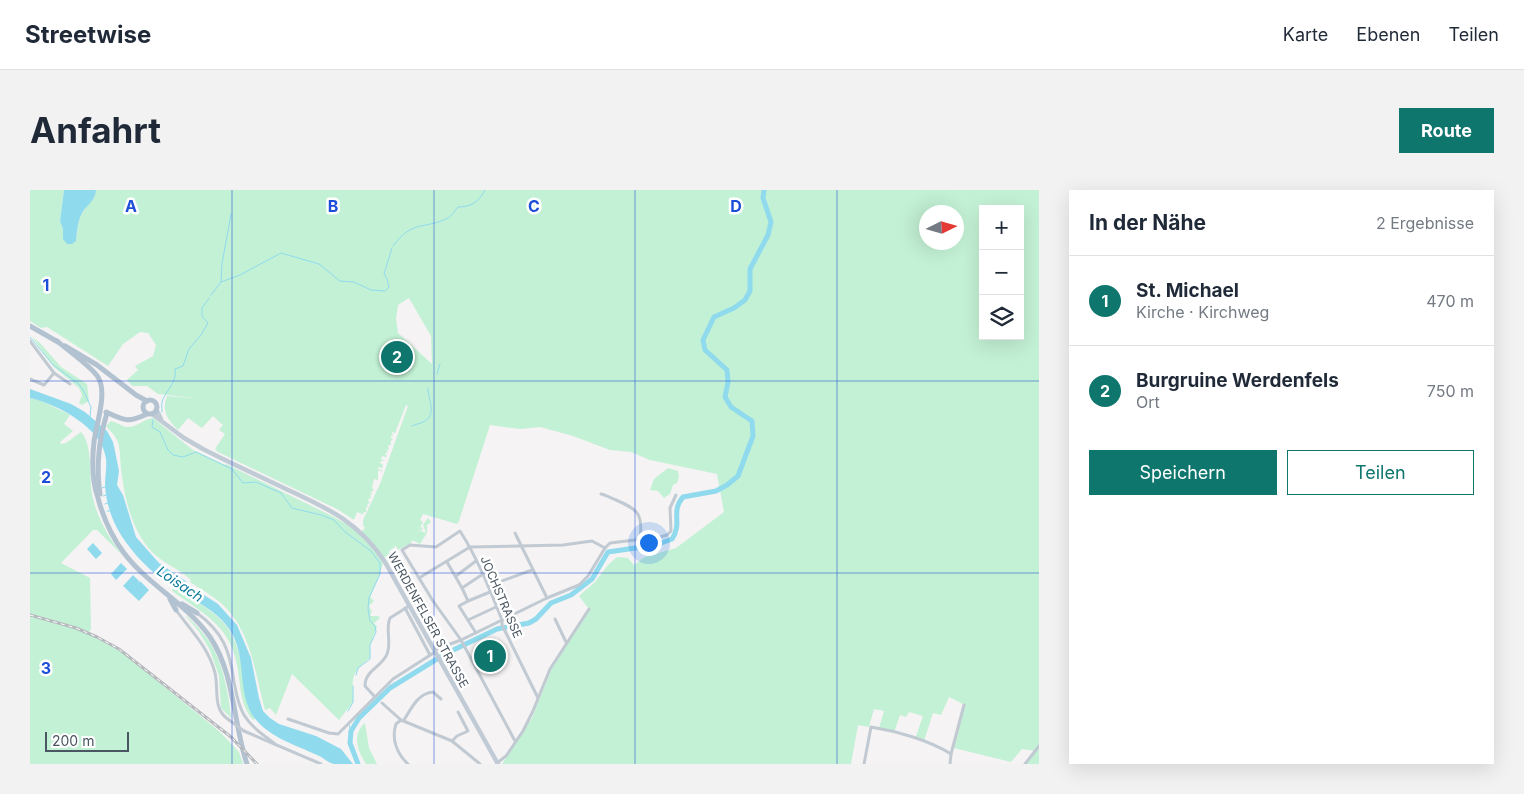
<!DOCTYPE html>
<html lang="de">
<meta charset="utf-8">
<style>
:root{--surface:#fff;--page:#f2f2f3;--text:#1f2937;--muted:#747a83;--line:#e0e1e3;--accent:#0f766e}
body{margin:0;font-family:Inter,sans-serif;background:var(--page);color:var(--text)}
.controls{position:absolute;right:15px;top:15px;display:grid;overflow:hidden;border-radius:0px;box-shadow:0 5px 20px #0002}
.controls button{width:45px;height:45px;display:grid;place-items:center;padding:0;border:0;border-bottom:1px solid var(--line);background:var(--surface);color:var(--text);font:25px sans-serif}
.compass{position:absolute;left:889px;top:15px;width:45px;height:45px;border-radius:50%;background:var(--surface);box-shadow:0 5px 20px #0002;rotate:85deg}
.scale{position:absolute;left:15px;bottom:12px;width:84px;box-sizing:border-box;padding-left:5px;border:2px solid #4a5661;border-top:0;font-size:14px;line-height:18px;white-space:nowrap;color:#4a5661;-webkit-text-stroke:4px #fff;paint-order:stroke}
.you{position:absolute;left:618px;top:352px;width:18px;height:18px;margin:-12px;border:4px solid #fff;border-radius:50%;background:#1a73e8;box-shadow:0 0 0 8px #1a73e833}
.badge{display:grid;place-items:center;width:32px;height:32px;border-radius:50%;background:var(--accent);color:#fff;font-size:16px;font-weight:700}
.pin{position:absolute;translate:-50% -50%;border:2px solid #fff;box-shadow:0 1px 5px #0006}
.list{margin:0;padding:0;list-style:none}
h2{display:flex;justify-content:space-between;align-items:center;height:65px;margin:0;padding:0 20px;font-size:21px}
h2 small{font-size:16px;font-weight:400;color:var(--muted)}
.list li{display:grid;grid-template-columns:32px 1fr auto;gap:15px;align-items:center;box-sizing:border-box;height:90px;padding:0 20px;border-top:1px solid var(--line)}
.list b{display:block;font-size:19px;white-space:nowrap}
.list p{margin:0;font-size:16px;white-space:nowrap;color:var(--muted)}
.list em{font-size:16px;font-style:normal;color:var(--muted)}
.actions{display:flex;gap:10px;padding:15px 20px}
.actions a{flex:1;padding:11px 0;border:1px solid var(--accent);border-radius:0px;text-align:center;font-size:18px;color:var(--accent)}
.actions .main{background:var(--accent);color:#fff}
.icon{flex:none;width:28px;height:28px;fill:none;stroke:currentColor;stroke-width:2;stroke-linecap:round;stroke-linejoin:round}
.map{position:relative;flex:none;width:1009px;height:574px;overflow:hidden;border-radius:0px}
header{display:flex;align-items:center;gap:30px;box-sizing:border-box;height:70px;padding:0 25px;background:var(--surface);border-bottom:1px solid var(--line)}
header strong{font-size:24px}
nav{display:flex;gap:28px;margin-inline-start:auto;font-size:18px}
.intro{display:flex;align-items:center;justify-content:space-between;box-sizing:border-box;height:120px;padding:0 30px}
h1{margin:0;font-size:35px}
.button{padding:12px 22px;border-radius:0px;background:var(--accent);color:#fff;font-size:18px;font-weight:700}
main{display:flex;gap:30px;padding:0 30px}
aside{flex:1;background:var(--surface);border-radius:0px;box-shadow:0 5px 20px #0002}
.map>svg:first-child{display:block}
</style>
<header>
<strong>Streetwise</strong>
<nav><a>Karte</a><a>Ebenen</a><a>Teilen</a></nav>
</header>
<div class="intro"><h1>Anfahrt</h1><a class="button">Route</a></div>
<main>
<div class="map">
<svg width="1009" height="574" viewBox="0 0 1009 574">
<rect width="100%" height="100%" fill="#f5f3f3"/>
<g fill="#c3f1d5" fill-rule="evenodd">
<path d="M0,0H34L30,31L33,39V49L46,51C47,41 48,30 53,22C58,14 64,9 66,0H1009V574H995L1005,561L992,559L981,572L924,558L935,515L919,507L911,525L903,523L894,551L885,549L893,526L879,522L876,527L870,525L864,542L849,538L854,521L844,519L839,537L828,535L821,574H472L502,528L521,480L559,419L549,406L565,392L578,375L587,367L598,368L604,375L615,367L646,358L694,322L687,284L620,270L601,262L580,260L543,246L510,237L490,239L460,235L429,331L427,334L393,324L390,330L393,332L384,349L391,337L393,338L391,341L396,343L393,335L398,328L401,332L397,335V343L390,354L382,350L381,353L368,360L365,355V357L359,361L363,371L359,372L355,366L350,384L340,407L344,411L339,416L342,421L340,426H348L350,428L344,433L347,437L340,455V468C319,484 323,489 323,512L309,530L262,484L246,525L240,518L235,520C224,480 221,433 183,407C175,401 167,397 160,392L161,390C150,379 134,374 123,363C104,344 95,312 92,286C90,276 91,264 88,252L84,245L76,236L81,231C86,232 91,236 96,237C107,238 113,229 123,228L163,260L195,275L196,274L302,326L320,336L329,344L335,338L333,335V330L350,294L378,216L376,215L365,243L362,242V244L364,245L361,246V248L363,249L360,252L361,253V255H358L359,259L356,260L358,261L355,264L357,266L356,267L352,266L351,269L355,271H351L350,273L353,275L352,278L348,277V279L352,280L351,282L350,280L348,281V290L344,289L342,298L344,300L340,303L343,304L340,305L341,309L339,308L338,311L340,312L337,315L338,317H336V322H334L333,324L335,325L327,322L324,330L307,319L188,262L185,259L195,244L189,240L193,235L183,226L172,238L158,228L148,240C138,230 131,221 137,206L166,208L128,204L117,196H102L97,190L108,180L105,176L123,166L126,155L118,143L110,142L93,154L78,176L17,137L11,138L0,131ZM953,19H990V146H953ZM896,22H926V52H896ZM379,108L401,146L402,174L368,143L366,129L368,115Z"/>
<path d="M2,147L10,153L31,177L57,194L59,211L52,215L49,213L52,205L49,198L24,177Z"/>
<path d="M0,208L10,210L40,225L34,234L43,241L30,252L31,254L36,253L51,242C63,255 59,286 62,303C66,326 77,345 91,363V364L67,340H63L31,373L60,388L61,439L58,444L91,461L190,542L209,562L213,574H0Z"/>
<path d="M638,278L648,281L649,287L647,293L643,295L640,304L634,308L628,301L620,300L624,289Z"/>
<path d="M143,397C185,424 206,429 213,485C215,500 216,516 226,528L223,530C209,514 211,494 207,475C200,435 172,423 142,401Z"/>
<path d="M156,426H157C167,436 178,447 184,460C194,479 199,506 201,528L191,518L189,486L180,460L169,442Z"/>
<path d="M335,533L339,558L347,574H336C328,561 321,545 335,533Z"/>
</g>
<g fill="#90daee">
<path d="M34,0H66C65,9 60,13 54,20C48,28 47,41 46,51L42,54H37L33,49V39L30,31Z"/>
<path d="M0,199L41,214L55,222L77,241L83,252L85,261L89,281L87,295L93,305L106,347L129,373L154,390L168,401L188,414L207,435L221,468L229,508L233,521L240,528L249,534L286,546L311,559L323,574C317,574 310,574 304,574C298,573 293,567 287,565C263,554 228,544 218,516C209,492 215,465 201,442C187,418 160,410 138,394C120,381 103,364 91,345C82,331 76,313 75,295C75,286 77,278 76,269C73,238 27,214 0,208Z"/>
<path d="M63,353L72,363L66,369L57,359Z"/>
<path d="M91,373L97,379L86,390L81,384Z"/>
<path d="M103,385L109,391L108,393L110,391L119,400L109,411L93,396Z"/>
</g>
<g fill="none" stroke-linecap="round" stroke-linejoin="round">
<g stroke="#90daee" stroke-width="1">
<path d="M363,56C383,29 394,40 418,28C422,26 425,20 428,17C441,17 449,12 455,0"/>
<path d="M191,92L192,74L201,24"/>
<path d="M181,105L191,92L210,85L251,63L289,74L310,91L324,92L341,100L355,101L359,97L357,89L354,84L362,58"/>
<path d="M0,147L23,175L48,193L53,200L61,217L60,227"/>
<path d="M407,184L410,174"/>
<path d="M132,222C132,217 131,213 133,209C138,199 147,191 145,179L153,176L159,159L171,145L178,133L172,126V118L179,108"/>
<path d="M123,230L122,237L130,242L138,260L143,265L153,267L166,262L202,279L213,293L226,292L251,303L262,318L291,325L304,330L315,342L341,361L350,373V384L339,408L338,419L340,431L345,436L346,442L340,455V469L328,478L326,485"/>
<path d="M382,236C386,234 389,234 393,232C408,225 398,210 398,198"/>
<path d="M72,298L75,297"/>
<path d="M73,306L76,305"/>
<path d="M75,314L78,313"/>
<path d="M77,321H80"/>
<path d="M318,521L323,512V496"/>
<path d="M319,535L321,541"/>
</g>
<path stroke="#90daee" stroke-width="5" d="M328,574L320,553L321,541L329,528L360,498L415,464L467,439L499,433L506,429L521,413L541,405L562,389L578,362L626,355L642,349C653,333 640,322 653,307L686,301L697,295L708,286L723,246L722,231L701,217L695,207L698,192L697,180L675,160L673,150L684,127L704,118L715,110L720,101V79L738,45L741,32L733,8L734,0"/>
<g stroke="#c1cad2" stroke-width="3">
<path d="M0,151L24,183L40,194"/>
<path d="M0,189L14,195L24,183"/>
<path d="M571,304C576,305 581,308 586,310C609,320 613,324 610,350"/>
<path d="M485,343L517,408"/>
<path d="M417,372L432,398L438,411L429,416L446,443"/>
<path d="M426,386L446,371"/>
<path d="M389,388L440,357L533,355L562,351L575,358"/>
<path d="M458,396L502,380"/>
<path d="M432,398L453,384"/>
<path d="M438,411L460,402"/>
<path d="M375,418L400,465"/>
<path d="M146,420C161,441 178,456 185,483C189,500 182,519 199,530"/>
<path d="M167,423C193,442 200,461 204,492C206,503 208,515 214,525C222,538 234,545 245,554"/>
<path d="M525,429L536,452"/>
<path d="M438,430L466,417"/>
<path d="M404,460L431,450L517,408L549,395L558,386L575,358L580,353L630,347L637,345L641,341L640,318L646,305"/>
<path d="M345,507L335,496C335,480 352,477 357,464C362,452 355,439 360,428L379,416"/>
<path d="M352,513L371,530L422,551L450,574"/>
<path d="M258,529L299,543L308,544L363,489L405,462"/>
<path d="M371,530L366,534C361,549 367,564 378,574"/>
<path d="M374,530C381,519 388,503 403,502L411,509"/>
<path d="M214,541L291,574"/>
<path d="M422,551L427,546L438,541L428,522"/>
<path d="M485,551L431,450L403,411L372,360L380,355L406,357L430,341C448,369 460,400 472,430V435L508,508"/>
<path d="M467,573L476,566L493,541L503,521L520,479L559,419"/>
<path d="M834,574L841,537C866,541 899,550 921,564"/>
<path d="M920,574L921,564L934,515"/>
<path d="M995,574L1009,556"/>
</g>
<g stroke="#c1cbd6" stroke-width="4.5">
<path d="M126,219L131,229"/>
<path d="M122,224L154,248L173,259C200,273 227,285 254,298C297,318 328,331 355,372L468,574"/>
</g>
<g stroke="#b3c2d1" stroke-width="5">
<path d="M0,136L28,152"/>
<path d="M27,151C36,159 65,179 69,189C77,205 66,235 64,252C62,270 62,291 68,308C73,327 82,347 94,363C118,395 157,414 180,447C205,484 203,533 217,574"/>
<path d="M35,156L67,175L106,205L117,211"/>
<circle cx="120" cy="217" r="7"/>
<path d="M76,222C95,231 98,233 117,224"/>
<path d="M70,304C66,277 69,249 77,223"/>
<path d="M140,409L146,420"/>
<path d="M152,414L167,423"/>
</g>
<defs>
<path id="rail" d="M0,425L46,438L67,447L89,459L201,547L227,574"/>
</defs>
<use href="#rail" stroke="#b5b8bd" stroke-width="3"/>
<use href="#rail" stroke="#fff" stroke-width="1" stroke-dasharray="4" stroke-linecap="butt"/>
<path stroke="#c1cad2" stroke-width="3" d="M199,530L214,541"/>
</g>
<path fill="none" stroke="#1d4ed8" stroke-width="1" stroke-opacity="0.55" d="M202,0V574M404,0V574M605,0V574M807,0V574M0,191H1009M0,383H1009"/>
<g text-anchor="middle" stroke-width="5" stroke-linejoin="round" paint-order="stroke">
<g font-size="12" fill="#4a5661" stroke="#fff">
<text transform="translate(471 407) rotate(67)" y="4">JOCHSTRASSE</text>
<text transform="translate(398 430) rotate(61)" y="4">WERDENFELSER STRASSE</text>
</g>
<g font-size="14" font-style="italic" fill="#0c7c9b" stroke="#fff">
<text transform="translate(150 394) rotate(34)" y="5">Loisach</text>
</g>
</g>
<g font-size="16" text-anchor="middle" font-weight="bold" fill="#1d4ed8" stroke="#fff" stroke-width="5" stroke-linejoin="round" paint-order="stroke">
<text x="101" y="22">A</text>
<text x="303" y="22">B</text>
<text x="504" y="22">C</text>
<text x="706" y="22">D</text>
<text x="16" y="101">1</text>
<text x="16" y="293">2</text>
<text x="16" y="484">3</text>
</g>
</svg>
<div class="controls">
<button>+</button>
<button>−</button>
<button><svg class="icon" aria-label="layers" viewBox="0 0 24 24"><path d="M12 4l9 5-9 5-9-5zM3 14l9 5 9-5"/></svg></button>
</div>
<svg class="compass" viewBox="-18 -18 36 36"><path d="M0-13l5 13h-10z" fill="#e53935"/><path d="M0 13l5-13h-10z" fill="#747a83"/></svg>
<div class="scale">200 m</div>
<div class="you"></div>
<div class="pin badge" style="left:460px;top:466px">1</div>
<div class="pin badge" style="left:367px;top:167px">2</div>
</div>
<aside>
<h2>In der Nähe<small>2 Ergebnisse</small></h2>
<ul class="list">
<li><span class="badge">1</span><div><b>St. Michael</b><p>Kirche · Kirchweg</p></div><em>470 m</em></li>
<li><span class="badge">2</span><div><b>Burgruine Werdenfels</b><p>Ort</p></div><em>750 m</em></li>
</ul>
<div class="actions"><a class="main">Speichern</a><a>Teilen</a></div>
</aside>
</main>
